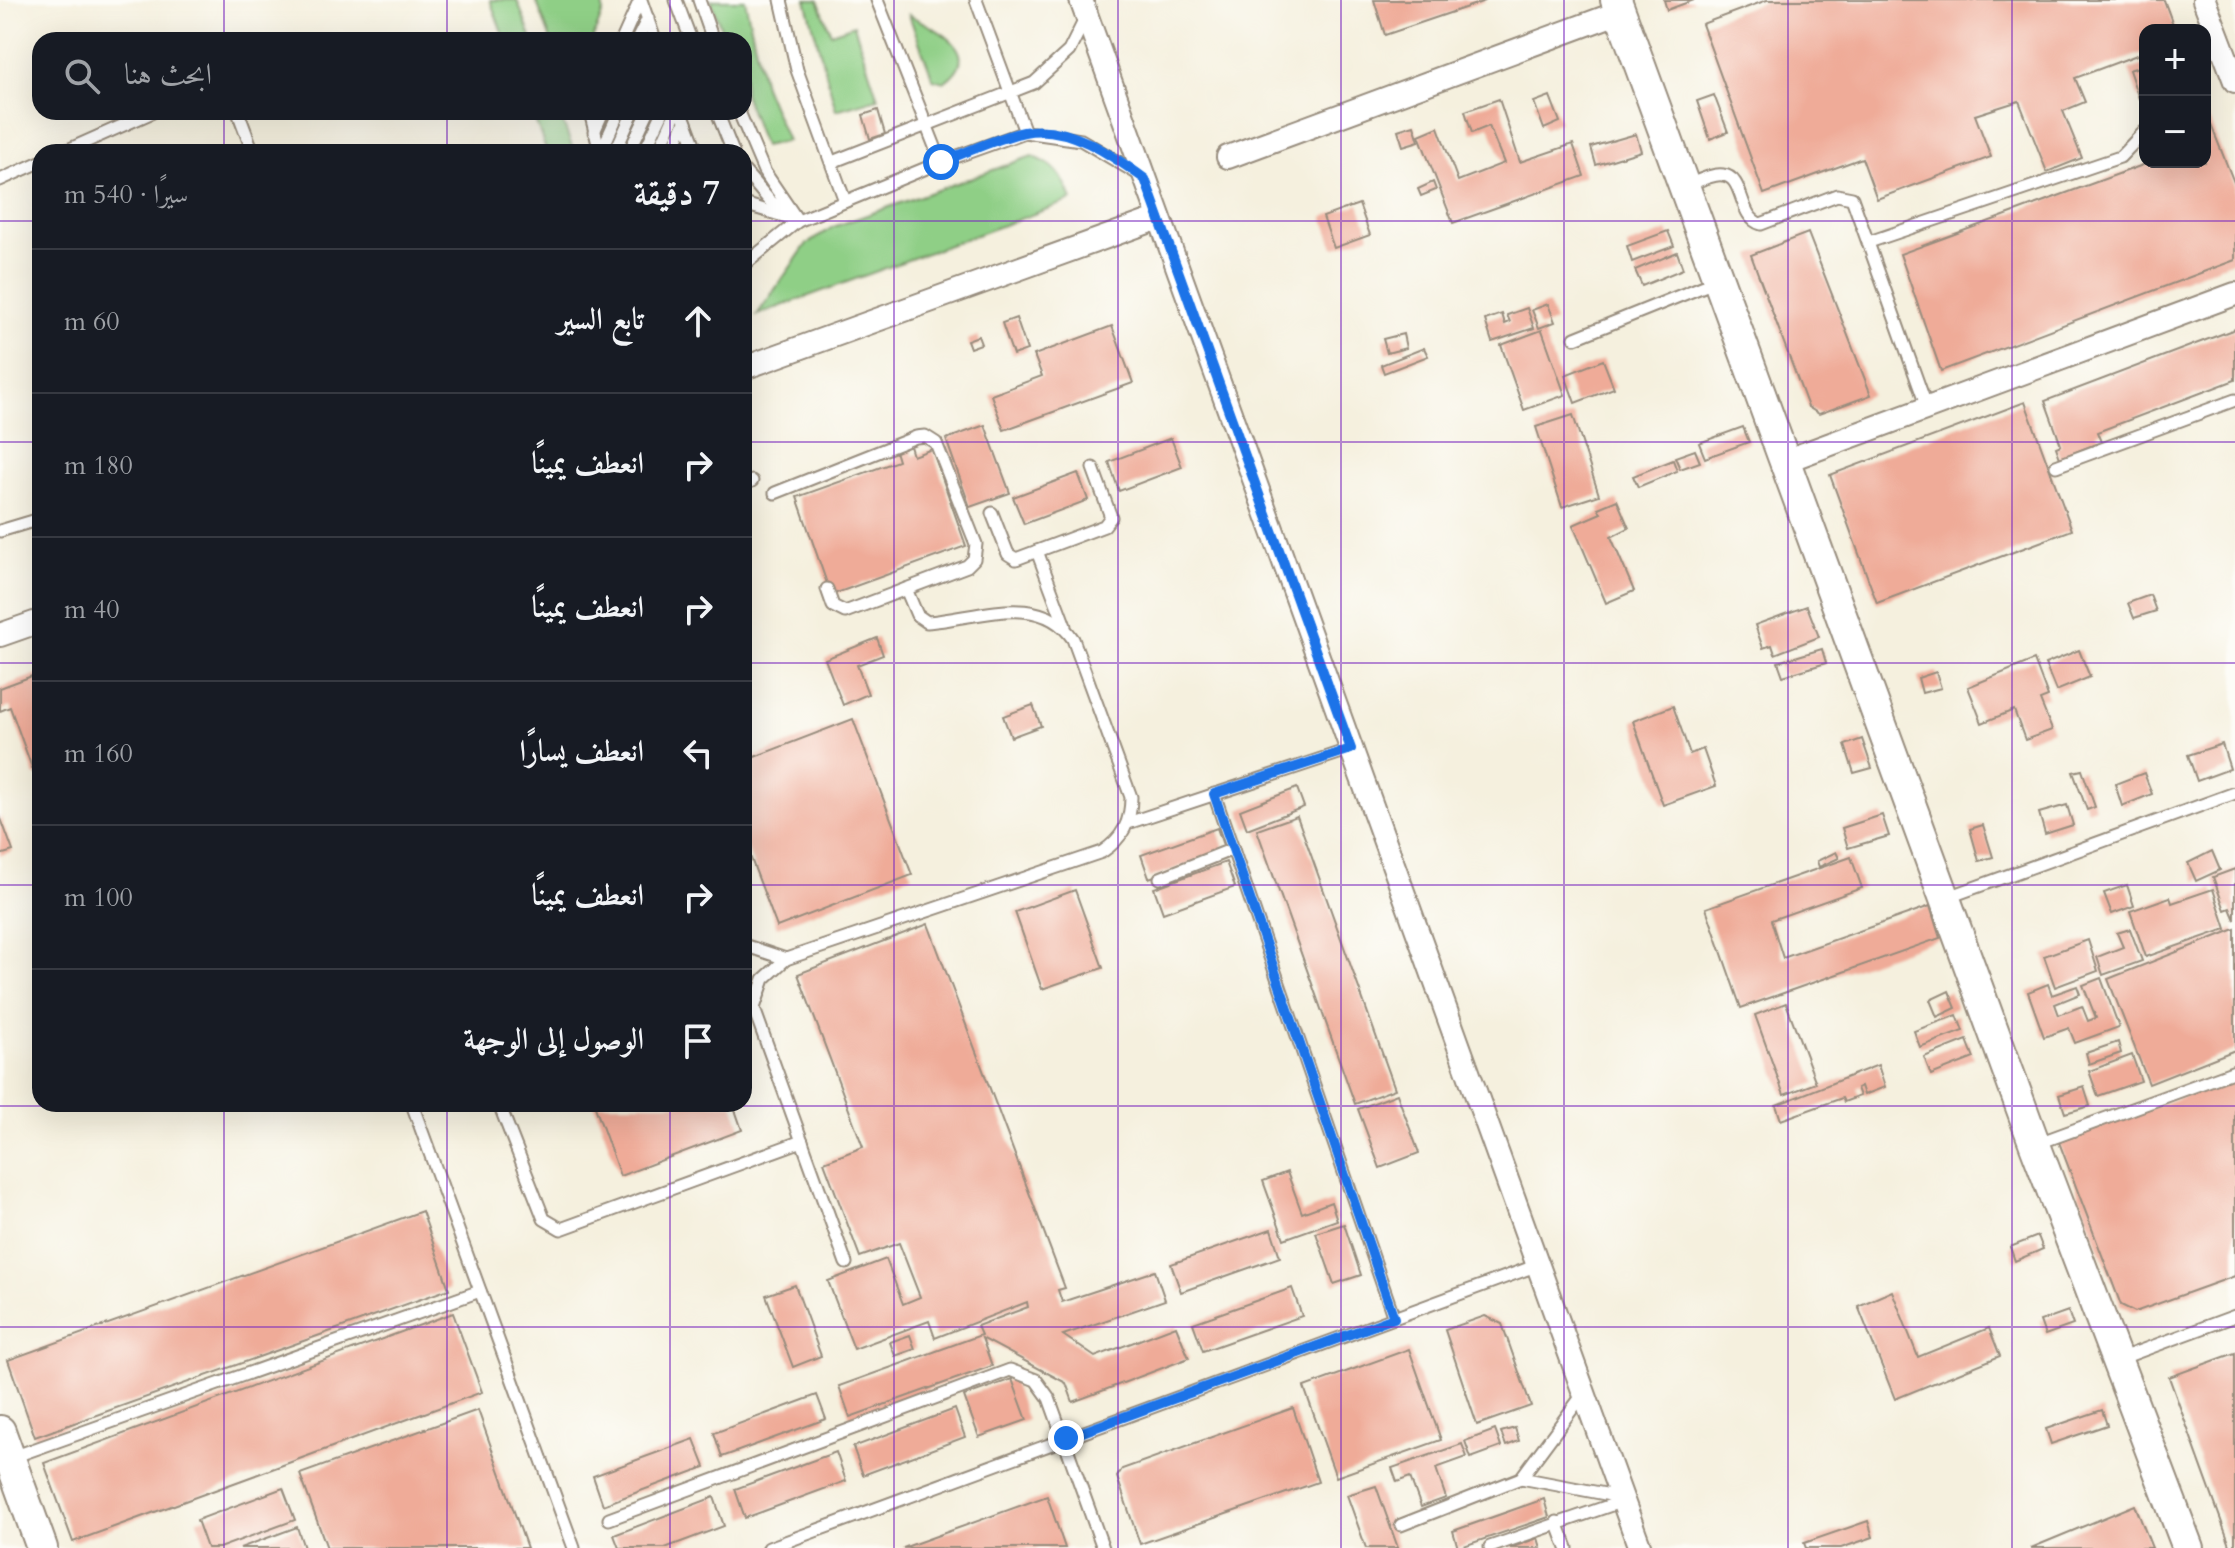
<!DOCTYPE html>
<html lang="ar">
<meta charset="utf-8">
<style>
:root{--surface:#171b24;--page:#242831;--text:#f1f3f6;--muted:#9ea1a6;--line:#363941}
body{margin:0;font-family:Cardo,Amiri,serif;background:var(--page);color:var(--text);direction:rtl}
.controls{position:absolute;right:24px;top:24px;display:grid;overflow:hidden;border-radius:16px;box-shadow:0 8px 32px #0002}
.controls button{width:72px;height:72px;display:grid;place-items:center;padding:0;border:0;border-bottom:2px solid var(--line);background:var(--surface);color:var(--text);font:40px sans-serif}
.stop{position:absolute;width:24px;height:24px;margin:-18px;border:6px solid #1a73e8;border-radius:50%;background:#fff}
.stop.end{background:#1a73e8;border-color:#fff;box-shadow:0 2px 8px #0008}
.list{margin:0;padding:0;list-style:none}
h2{display:flex;justify-content:space-between;align-items:center;height:104px;margin:0;padding:0 32px;font-size:34px}
h2 small{font-size:26px;font-weight:400;color:var(--muted)}
.list li{display:grid;grid-template-columns:52px 1fr auto;gap:24px;align-items:center;box-sizing:border-box;height:144px;padding:0 32px;border-top:2px solid var(--line)}
.list b{display:block;font-size:30px;white-space:nowrap}
.list em{font-size:26px;font-style:normal;color:var(--muted)}
.icon{flex:none;width:44px;height:44px;fill:none;stroke:currentColor;stroke-width:2;stroke-linecap:round;stroke-linejoin:round}
.map{position:relative;flex:none;width:2235px;height:1548px;overflow:hidden;direction:ltr}
.search{position:absolute;background:var(--surface);box-shadow:0 8px 32px #0002;left:32px;top:32px;width:720px;height:88px;display:flex;align-items:center;gap:20px;box-sizing:border-box;padding:0 28px;border-radius:24px;color:var(--muted);font-size:30px}
.panel{position:absolute;background:var(--surface);box-shadow:0 8px 32px #0002;left:32px;top:144px;width:720px;height:968px;border-radius:24px;direction:rtl}
.map>svg:first-child{display:block}
</style>
<div class="map">
<svg width="2235" height="1548" viewBox="0 0 2235 1548">
<rect width="100%" height="100%" fill="#fdfcf7"/>
<filter id="ink" filterUnits="userSpaceOnUse"><feTurbulence type="fractalNoise" baseFrequency=".0125" numOctaves="2"/><feDisplacementMap in="SourceGraphic" scale="16" xChannelSelector="R" yChannelSelector="G"/><feConvolveMatrix kernelMatrix="1 2 1 2 8 2 1 2 1" color-interpolation-filters="sRGB"/></filter>
<filter id="wash" filterUnits="userSpaceOnUse"><feTurbulence type="fractalNoise" baseFrequency=".006" numOctaves="4" result="noise"/><feDisplacementMap in="SourceGraphic" scale="32" xChannelSelector="R" yChannelSelector="G"/><feGaussianBlur stdDeviation="1.8" result="paint"/><feColorMatrix in="noise" values="0 0 0 0 0 0 0 0 0 0 0 0 0 0 0 0 0 1.4 0 .05"/><feComposite in="paint" operator="in"/></filter>
<g filter="url(#wash)">
<rect width="100%" height="100%" fill="#f5f0de"/>
<g fill="#8fcf86" stroke="#657c52" stroke-width="2">
<path d="M490,0H517L532,40H505Z"/>
<path d="M536,0H603V12L592,40H551Z"/>
<path d="M711,0H745L764,86L787,141L763,146L744,93V40H725Z"/>
<path d="M806,0H818L831,33L854,25L878,98L836,110Z"/>
<path d="M909,15C934,28 988,51 944,82L933,79Z"/>
<path d="M532,112H559L574,152H547Z"/>
<path d="M1032,156C1056,165 1063,176 1072,200L757,315L806,245L833,227Z"/>
</g>
<g id="blocks">
<g fill="#efab98">
<path d="M1374,0H1485V1L1385,35Z"/>
<path d="M1664,0H1694L1667,10Z"/>
<path d="M1767,0H2164L2175,30H2145V52L2075,78L2085,102L2063,111L2082,158L2047,172L2019,101L1975,115L1991,157L1877,199L1862,158L1764,194L1702,24Z"/>
<path d="M2145,65V97L2139,99L2129,70Z"/>
<path d="M1714,95L1728,132L1710,139L1697,101Z"/>
<path d="M1550,96L1560,122L1544,129L1534,102Z"/>
<path d="M1499,99L1520,162L1573,144L1584,176L1453,223L1419,135L1438,127L1458,181L1504,163L1489,126L1472,133L1465,111Z"/>
<path d="M878,110L885,134L870,139L863,115Z"/>
<path d="M2205,110L2235,185V260L1941,371L1900,254L2151,162H2205Z"/>
<path d="M1414,125L1419,141L1403,146L1398,130Z"/>
<path d="M1636,134L1641,151L1596,165L1591,147Z"/>
<path d="M1433,182L1436,190L1421,196L1418,189Z"/>
<path d="M1359,204L1370,235L1334,248L1323,217Z"/>
<path d="M1668,231L1674,246L1632,262L1627,246Z"/>
<path d="M1808,233L1871,395L1819,414L1808,407L1751,255Z"/>
<path d="M1677,252L1683,269L1642,286L1635,270Z"/>
<path d="M1548,304L1555,322L1539,328L1532,310Z"/>
<path d="M1527,308L1534,328L1492,342L1485,320L1502,314L1505,324L1510,322L1507,315Z"/>
<path d="M1016,318L1027,350L1013,355L1002,323Z"/>
<path d="M1112,326L1133,383L1004,430L991,395L1042,376L1034,355Z"/>
<path d="M2235,329V380L2097,432L2101,442L2060,458L2056,447L2061,445L2045,401Z"/>
<path d="M1542,330L1565,395L1524,410L1501,345Z"/>
<path d="M1403,334L1406,348L1387,353L1383,339Z"/>
<path d="M978,336L981,344L970,348L967,340Z"/>
<path d="M1424,348L1428,356L1384,373L1381,365Z"/>
<path d="M1603,360L1614,388L1575,403L1565,375Z"/>
<path d="M2025,402L2072,530L1877,603L1830,475Z"/>
<path d="M1573,415L1599,495L1562,507L1536,427Z"/>
<path d="M985,425L1010,493L970,507L946,439Z"/>
<path d="M1743,427L1749,442L1705,458L1699,443Z"/>
<path d="M1171,438L1182,467L1119,491L1109,462Z"/>
<path d="M910,446L913,456L932,449L966,546L831,595L797,497L898,461L895,451Z"/>
<path d="M1695,450L1700,462L1680,469L1675,457Z"/>
<path d="M1673,460L1677,471L1638,487L1633,476Z"/>
<path d="M1078,473L1088,500L1024,524L1013,497Z"/>
<path d="M1617,500L1629,528L1611,537L1634,591L1606,603L1573,525L1601,513L1598,508Z"/>
<path d="M2150,595L2156,611L2134,618L2128,603Z"/>
<path d="M1807,606L1819,637L1775,654L1772,645L1763,648L1755,625Z"/>
<path d="M877,638L883,655L857,665L868,694L843,705L825,659Z"/>
<path d="M1822,649L1826,663L1783,676L1778,662Z"/>
<path d="M2079,650L2090,677L2056,691L2045,664Z"/>
<path d="M2034,660L2048,697L2040,700L2052,730L2025,740L2014,710L1982,723L1968,687Z"/>
<path d="M1936,672L1941,688L1922,693L1918,678Z"/>
<path d="M40,673V774L35,776L10,707L0,711V688Z"/>
<path d="M1033,705L1041,726L1011,737L1003,716Z"/>
<path d="M1673,706L1690,754L1703,749L1716,786L1663,805L1633,721Z"/>
<path d="M853,719L912,875L777,927L744,840V761Z"/>
<path d="M1862,739L1872,768L1854,773L1845,745Z"/>
<path d="M2222,744L2230,769L2197,781L2188,755Z"/>
<path d="M2082,770L2095,807L2087,810L2073,772Z"/>
<path d="M2144,773L2152,794L2122,806L2115,784Z"/>
<path d="M1297,788L1304,807L1247,829L1240,810Z"/>
<path d="M2067,805L2073,825L2045,834L2039,813Z"/>
<path d="M1882,815L1889,836L1848,848L1842,828Z"/>
<path d="M0,816L13,851L0,855Z"/>
<path d="M1297,816L1395,1089L1355,1104L1257,830Z"/>
<path d="M1983,825L1993,857L1979,861L1970,829Z"/>
<path d="M1217,828L1225,851L1149,878L1141,855Z"/>
<path d="M2212,851L2220,870L2196,881L2188,863Z"/>
<path d="M1836,852L1839,858L1819,867L1817,861Z"/>
<path d="M1851,857L1862,888L1771,920L1783,958L1930,906L1940,938L1741,1008L1706,908Z"/>
<path d="M1226,862L1235,887L1163,913L1154,888Z"/>
<path d="M2235,869V920L2230,908L2225,910L2213,877Z"/>
<path d="M2127,885L2134,906L2112,914L2104,893Z"/>
<path d="M2213,889L2226,929L2146,957L2130,911L2170,897L2172,903Z"/>
<path d="M1075,890L1103,968L1042,989L1015,912Z"/>
<path d="M928,924L1065,1288L1058,1290L1062,1302L1155,1271L1165,1300L1063,1335L1095,1357L1176,1326L1189,1358L1073,1402L1066,1383L982,1338L992,1366L850,1417L839,1386L981,1335L977,1326L1028,1307L1027,1302L935,1338L929,1321L854,1349L828,1281L886,1259L903,1304L920,1297L899,1243L860,1257L824,1162L863,1147L798,974Z"/>
<path d="M2130,929L2142,961L2103,975L2097,957L2123,947L2117,933Z"/>
<path d="M2235,929V1050L2149,1084L2108,979Z"/>
<path d="M2088,940L2098,971L2055,987L2044,956Z"/>
<path d="M2101,978L2119,1027L2075,1043L2069,1028L2044,1037L2028,992L2048,984L2052,995L2077,986L2080,994L2055,1004L2059,1015L2082,1006L2088,1021L2096,1018L2083,985Z"/>
<path d="M1949,991L1956,1008L1937,1017L1930,1000Z"/>
<path d="M1786,1003L1816,1083L1784,1095L1755,1015Z"/>
<path d="M1957,1015L1963,1031L1920,1047L1914,1031Z"/>
<path d="M1967,1040L1974,1058L1931,1075L1924,1057Z"/>
<path d="M2118,1042L2121,1053L2089,1064L2086,1053Z"/>
<path d="M2132,1055L2141,1081L2098,1096L2089,1071Z"/>
<path d="M1878,1065L1885,1087L1864,1095L1861,1086L1857,1088L1860,1096L1844,1102L1842,1098L1781,1120L1776,1105Z"/>
<path d="M2235,1077V1276L2135,1312L2121,1305L2059,1142Z"/>
<path d="M2084,1087L2090,1106L2065,1113L2059,1095Z"/>
<path d="M1397,1094L1419,1153L1380,1168L1358,1109Z"/>
<path d="M594,1104H733L742,1130L620,1176Z"/>
<path d="M1287,1172L1302,1213L1331,1202L1337,1220L1284,1239L1263,1181Z"/>
<path d="M422,1211L449,1289L35,1437L8,1360Z"/>
<path d="M1344,1224L1361,1275L1334,1284L1316,1233Z"/>
<path d="M1271,1229L1280,1257L1181,1292L1171,1264Z"/>
<path d="M2038,1236L2043,1249L2015,1261L2010,1247Z"/>
<path d="M795,1285L821,1356L793,1367L766,1295Z"/>
<path d="M1292,1288L1302,1316L1203,1351L1193,1323Z"/>
<path d="M1892,1291L1918,1357L1989,1328L2000,1356L1895,1399L1858,1306Z"/>
<path d="M2068,1311L2073,1325L2045,1335L2040,1321Z"/>
<path d="M453,1313L482,1392L73,1542L44,1463Z"/>
<path d="M1485,1316L1502,1324L1531,1406L1477,1425L1445,1330Z"/>
<path d="M910,1335L915,1349L895,1356L890,1342Z"/>
<path d="M1409,1349L1441,1440L1336,1477L1304,1387Z"/>
<path d="M2235,1353V1548H2231L2169,1377Z"/>
<path d="M1012,1379L1027,1420L979,1437L964,1396Z"/>
<path d="M817,1395L826,1419L722,1457L714,1433Z"/>
<path d="M1293,1408L1318,1482L1140,1544L1117,1477L1122,1469Z"/>
<path d="M955,1409L965,1437L863,1475L853,1447Z"/>
<path d="M478,1410L527,1548H327L300,1474Z"/>
<path d="M2102,1410L2107,1425L2051,1444L2046,1429Z"/>
<path d="M1515,1428L1519,1441L1506,1446L1501,1432Z"/>
<path d="M1495,1430L1501,1447L1471,1458L1465,1441Z"/>
<path d="M694,1439L705,1467L603,1505L593,1476Z"/>
<path d="M1462,1444L1467,1457L1436,1468L1446,1498L1421,1507L1410,1477L1397,1482L1392,1468Z"/>
<path d="M836,1452L846,1481L745,1518L735,1489Z"/>
<path d="M1376,1486L1398,1548H1366L1347,1495Z"/>
<path d="M283,1488L295,1520L219,1548H207L197,1520Z"/>
<path d="M1047,1496L1065,1548H903Z"/>
<path d="M714,1497L724,1526L665,1548H619L614,1535Z"/>
<path d="M1544,1499L1549,1517L1458,1548L1453,1531Z"/>
<path d="M2135,1505L2152,1548H2031Z"/>
<path d="M1868,1521L1873,1537L1841,1548H1806L1804,1543Z"/>
<path d="M297,1527L304,1548H240Z"/>
<path d="M1538,1538L1541,1548H1510Z"/>
</g>
</g>
</g>
<g filter="url(#ink)">
<use href="#blocks" fill-opacity="0" stroke="#988d7e" stroke-width="2"/>
<g fill="none" stroke-linecap="round" stroke-linejoin="round">
<defs>
<g id="service">
<path d="M641,0L655,40"/>
<path d="M676,0L691,40"/>
<path d="M699,0L713,40"/>
<path d="M781,0L797,70L845,201"/>
<path d="M877,0L941,162"/>
<path d="M976,0L1025,132"/>
<path d="M622,40L640,0"/>
<path d="M637,40L648,18"/>
<path d="M238,112L253,152"/>
<path d="M590,112L600,152"/>
<path d="M682,112L697,152"/>
<path d="M717,112L733,152"/>
<path d="M739,112L764,171L798,221"/>
<path d="M594,132L603,112"/>
<path d="M63,152L153,112"/>
<path d="M601,152L619,112"/>
<path d="M615,152L633,112"/>
<path d="M629,152L648,112"/>
<path d="M644,152L663,112"/>
<path d="M658,152L676,112"/>
<path d="M671,152L685,122"/>
<path d="M832,162L1034,83L1069,51L1085,19"/>
<path d="M744,171L770,201L791,216"/>
<path d="M0,180L40,162"/>
<path d="M1685,186C1695,183 1712,173 1723,175C1745,177 1738,218 1761,224L1837,195L1852,198L1927,408"/>
<path d="M744,204L790,218"/>
<path d="M1869,242L2120,157L2145,131"/>
<path d="M744,265L798,221L941,162L1025,132L1081,140L1140,175"/>
<path d="M1575,338L1719,280"/>
<path d="M2056,466L2235,400"/>
<path d="M744,484L752,481"/>
<path d="M775,493L916,437L925,436L936,443L976,544L974,559L967,566L845,612L833,606L827,589"/>
<path d="M992,513L1008,554L1016,559L1104,526L1111,517L1093,468"/>
<path d="M0,531L40,519"/>
<path d="M1037,551L1065,626"/>
<path d="M1214,794L1394,1318"/>
<path d="M1128,823L1351,749"/>
<path d="M1160,878L1233,849"/>
<path d="M1946,898L2235,793"/>
<path d="M744,945L786,959"/>
<path d="M744,981L846,1263"/>
<path d="M754,1008L764,979L786,959L1102,852C1123,838 1131,822 1131,797L1073,639C1040,590 976,619 927,622L917,615L906,589"/>
<path d="M412,1104L574,1548"/>
<path d="M499,1104L544,1219L561,1229L802,1141"/>
<path d="M2036,1144L2235,1071"/>
<path d="M2119,1359L2235,1316"/>
<path d="M10,1458L480,1291"/>
<path d="M1521,1478L1621,1497"/>
<path d="M609,1519L1010,1370L1036,1380L1049,1398L1103,1548"/>
<path d="M1557,1522L1567,1548"/>
<path d="M1401,1525L1521,1478L1584,1393"/>
<path d="M1490,1547L1623,1501"/>
<path d="M769,1548L1538,1265"/>
</g>
<g id="minor">
<path d="M1081,0L1640,1548"/>
<path d="M2204,0L2235,81"/>
<path d="M1228,157L1620,12"/>
<path d="M744,368L1159,218"/>
<path d="M1785,461L2235,294"/>
<path d="M0,635L40,621"/>
</g>
<g id="secondary">
<path d="M1616,0L2035,1145L2188,1548"/>
<path d="M0,1431L42,1548"/>
</g>
</defs>
<use href="#service" stroke="#988d7e" stroke-width="15"/>
<use href="#minor" stroke="#988d7e" stroke-width="26"/>
<use href="#secondary" stroke="#988d7e" stroke-width="34"/>
<use href="#service" stroke="#fff" stroke-width="11"/>
<use href="#minor" stroke="#fff" stroke-width="22"/>
<use href="#secondary" stroke="#fff" stroke-width="30"/>
</g>
</g>
<g fill="none" stroke-linecap="round" stroke-linejoin="round" filter="url(#ink)">
<path stroke="#1a73e8" stroke-width="10" d="M941,162C968,152 996,138 1024,132C1068,123 1112,155 1145,179L1351,749L1214,794L1394,1318L1066,1438"/>
</g>
<path fill="none" stroke="#7b2cbf" stroke-width="2" stroke-opacity="0.55" d="M224,0V40M447,0V40M670,0V40M894,0V1548M1118,0V1548M1341,0V1548M1564,0V1548M1788,0V1548M2012,0V1548M224,112V152M447,112V152M670,112V152M0,221H40M744,221H2235M0,442H40M744,442H2235M0,663H40M744,663H2235M0,885H40M744,885H2235M224,1104V1548M447,1104V1548M670,1104V1548M0,1106H2235M0,1327H2235"/>
</svg>
<div class="controls">
<button>+</button>
<button>−</button>
</div>
<div class="stop" style="left:941px;top:162px"></div>
<div class="stop end" style="left:1066px;top:1438px"></div>
<div class="search"><svg class="icon" aria-label="search" viewBox="0 0 24 24"><circle cx="10" cy="10" r="6"/><path d="M15 15l6 6"/></svg>ابحث هنا</div>
<section class="panel">
<h2>7 دقيقة<small>سيرًا · 540 m</small></h2>
<ul class="list">
<li><svg class="icon" aria-label="ahead" viewBox="0 0 24 24"><path d="M12 20V5M6 11l6-6 6 6"/></svg><div><b>تابع السير</b></div><em>60 m</em></li>
<li><svg class="icon" aria-label="right" viewBox="0 0 24 24"><path d="M7 20v-9h11M14 6l5 5-5 5"/></svg><div><b>انعطف يمينًا</b></div><em>180 m</em></li>
<li><svg class="icon" aria-label="right" viewBox="0 0 24 24"><path d="M7 20v-9h11M14 6l5 5-5 5"/></svg><div><b>انعطف يمينًا</b></div><em>40 m</em></li>
<li><svg class="icon" aria-label="left" viewBox="0 0 24 24"><path d="M17 20v-9H6M10 6l-5 5 5 5"/></svg><div><b>انعطف يسارًا</b></div><em>160 m</em></li>
<li><svg class="icon" aria-label="right" viewBox="0 0 24 24"><path d="M7 20v-9h11M14 6l5 5-5 5"/></svg><div><b>انعطف يمينًا</b></div><em>100 m</em></li>
<li><svg class="icon" aria-label="arrive" viewBox="0 0 24 24"><path d="M6 21V4h12l-3 4 3 4H6"/></svg><div><b>الوصول إلى الوجهة</b></div></li>
</ul>
</section>
</div>
